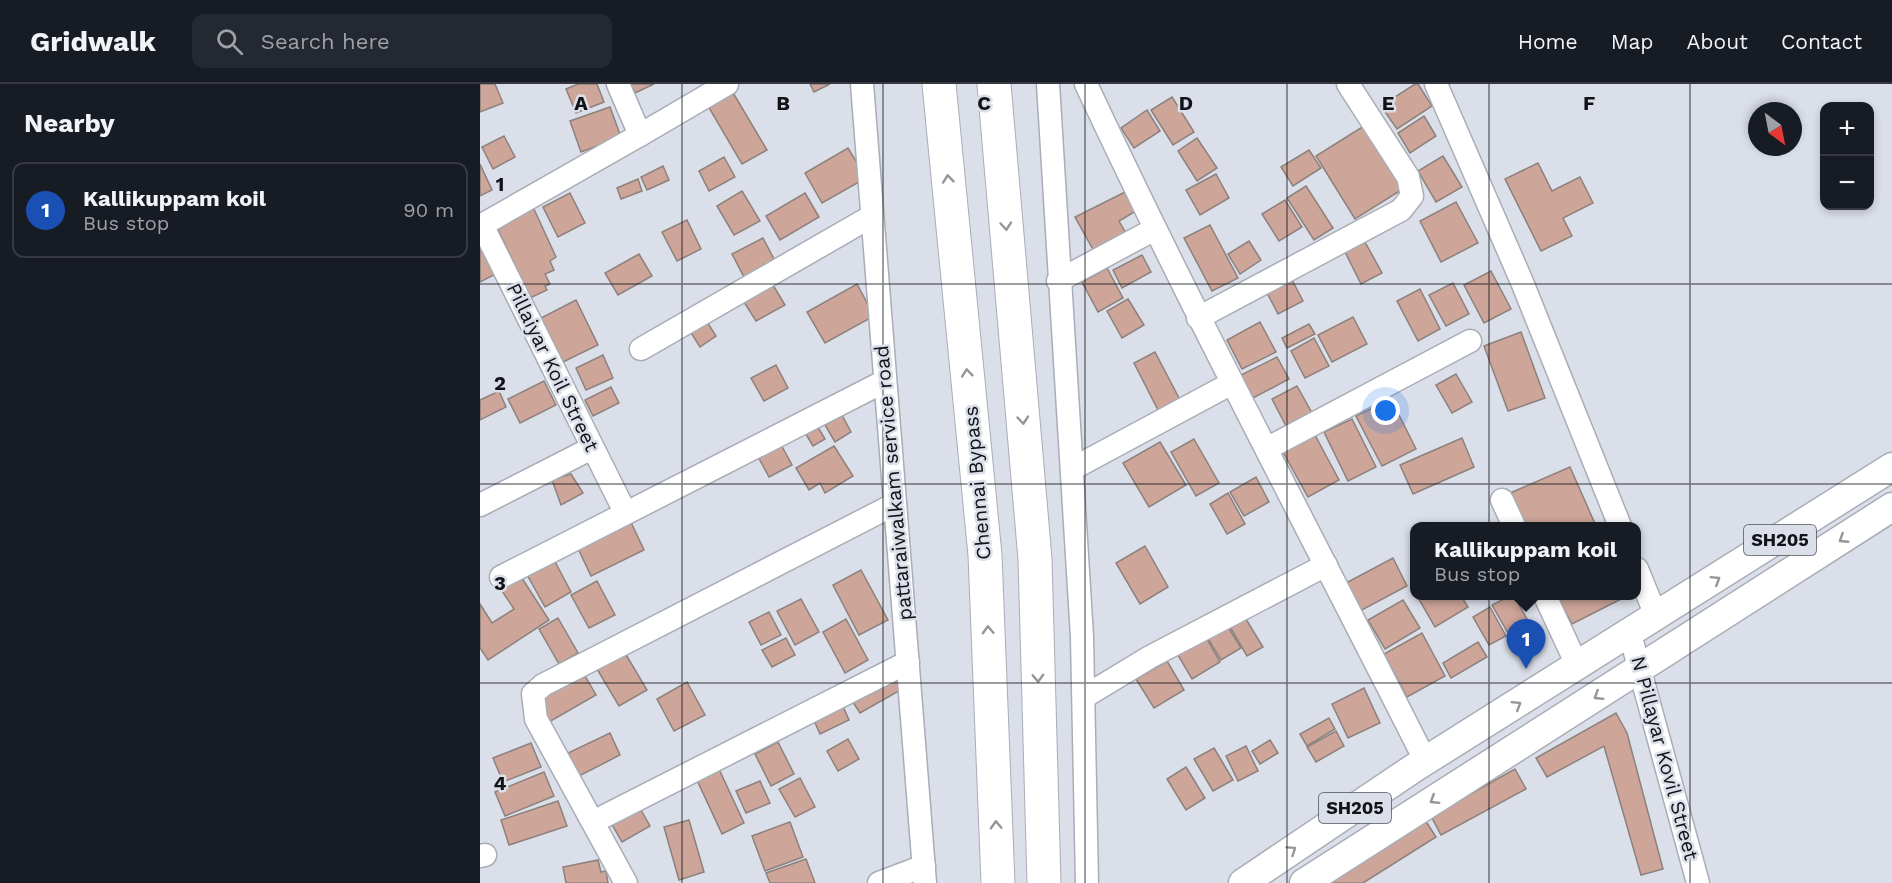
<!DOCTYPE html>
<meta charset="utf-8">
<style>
:root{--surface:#171b24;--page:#242831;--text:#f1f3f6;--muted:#9ea1a6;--line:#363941;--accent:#b45309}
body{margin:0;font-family:"Work Sans",sans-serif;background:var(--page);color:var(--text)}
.controls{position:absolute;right:18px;top:18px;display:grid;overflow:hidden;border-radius:12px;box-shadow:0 3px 9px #0003}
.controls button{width:54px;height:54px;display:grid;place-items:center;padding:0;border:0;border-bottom:2px solid var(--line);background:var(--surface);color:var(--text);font:30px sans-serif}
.compass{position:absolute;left:1268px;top:18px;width:54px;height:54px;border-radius:50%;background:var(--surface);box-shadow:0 3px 9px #0003;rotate:148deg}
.you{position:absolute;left:906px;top:327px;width:21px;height:21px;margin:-15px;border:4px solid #fff;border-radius:50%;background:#1a73e8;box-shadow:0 0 0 9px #1a73e833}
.badge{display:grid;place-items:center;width:39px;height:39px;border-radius:50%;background:var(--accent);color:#fff;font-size:20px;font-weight:700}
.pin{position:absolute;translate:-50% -50px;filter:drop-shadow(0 2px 3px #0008)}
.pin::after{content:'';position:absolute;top:32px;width:21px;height:18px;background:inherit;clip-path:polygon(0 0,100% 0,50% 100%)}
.popup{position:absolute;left:930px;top:438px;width:231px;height:78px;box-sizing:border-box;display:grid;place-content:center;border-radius:12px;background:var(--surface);filter:drop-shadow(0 2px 4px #0005);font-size:20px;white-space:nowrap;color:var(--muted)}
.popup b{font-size:22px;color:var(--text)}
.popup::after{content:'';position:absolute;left:50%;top:100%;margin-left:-12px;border:12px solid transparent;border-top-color:var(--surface)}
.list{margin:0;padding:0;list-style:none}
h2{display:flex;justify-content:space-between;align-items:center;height:78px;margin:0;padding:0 24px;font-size:26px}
h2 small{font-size:20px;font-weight:400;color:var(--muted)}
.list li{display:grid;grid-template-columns:39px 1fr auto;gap:18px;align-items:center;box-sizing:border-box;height:96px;margin:0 12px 12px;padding:0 12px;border:2px solid var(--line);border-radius:12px}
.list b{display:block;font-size:22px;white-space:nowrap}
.list p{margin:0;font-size:20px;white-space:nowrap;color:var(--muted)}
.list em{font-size:20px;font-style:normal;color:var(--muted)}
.icon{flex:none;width:33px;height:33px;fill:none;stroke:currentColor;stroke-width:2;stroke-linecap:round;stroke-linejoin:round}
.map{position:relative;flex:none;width:1412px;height:799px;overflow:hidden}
header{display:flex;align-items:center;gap:36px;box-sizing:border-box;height:84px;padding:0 30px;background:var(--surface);border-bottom:2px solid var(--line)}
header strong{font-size:28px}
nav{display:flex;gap:33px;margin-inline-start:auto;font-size:21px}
.search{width:420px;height:54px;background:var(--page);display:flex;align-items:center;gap:15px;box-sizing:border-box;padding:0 21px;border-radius:12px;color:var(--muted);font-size:22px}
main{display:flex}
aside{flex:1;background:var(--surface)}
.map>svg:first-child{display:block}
</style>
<header>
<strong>Gridwalk</strong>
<div class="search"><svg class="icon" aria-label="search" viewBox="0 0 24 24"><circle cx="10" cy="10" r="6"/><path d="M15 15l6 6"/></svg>Search here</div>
<nav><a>Home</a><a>Map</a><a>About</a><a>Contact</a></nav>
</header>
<main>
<aside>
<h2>Nearby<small></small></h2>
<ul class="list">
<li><span class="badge" style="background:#1a4fb4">1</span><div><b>Kallikuppam koil</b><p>Bus stop</p></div><em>90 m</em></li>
</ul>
</aside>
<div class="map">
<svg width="1412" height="799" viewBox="0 0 1412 799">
<rect width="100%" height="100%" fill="#dbdfe9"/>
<g fill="#cea599" stroke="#8c817d" stroke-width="1.5">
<path d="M0,0H15L23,19L0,28Z"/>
<path d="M98,0H117L124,18L96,29L86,5Z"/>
<path d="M150,0H174L155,9Z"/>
<path d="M330,0H350L334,8Z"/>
<path d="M935,0H938L952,22L917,45L901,22Z"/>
<path d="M252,7L287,66L262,80L228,22Z"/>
<path d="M692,13L714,48L693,61L671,26Z"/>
<path d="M130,23L141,53L101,68L90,37Z"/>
<path d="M667,26L680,47L654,64L641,44Z"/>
<path d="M944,32L956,52L930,69L918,49Z"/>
<path d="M887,40L926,103L875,135L836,72Z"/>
<path d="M24,52L35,73L13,85L2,63Z"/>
<path d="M717,54L737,84L717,97L698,67Z"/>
<path d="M368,64L386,94L342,119L325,89Z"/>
<path d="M829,66L841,84L813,102L801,83Z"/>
<path d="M963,72L982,103L956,118L938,87Z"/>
<path d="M244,73L255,93L229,107L219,87Z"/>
<path d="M1058,79L1072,107L1100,93L1113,119L1083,134L1092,152L1061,167L1025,95Z"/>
<path d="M0,80L12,106L0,112Z"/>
<path d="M183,82L189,96L167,106L161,93Z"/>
<path d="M736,90L749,114L720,131L706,106Z"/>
<path d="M158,95L162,107L141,115L137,104Z"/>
<path d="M826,102L853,144L834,156L807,114Z"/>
<path d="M262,107L280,137L254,151L237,122Z"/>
<path d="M645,108L656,127L639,137L647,151L615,169L595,133Z"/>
<path d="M90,109L105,139L78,153L63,123Z"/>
<path d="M325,109L339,133L300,156L286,132Z"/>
<path d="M805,116L822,143L799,157L782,130Z"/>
<path d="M976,118L998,159L961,178L940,137Z"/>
<path d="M53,123L76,173L70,177L74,186L65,190L70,200L65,202L67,206L50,214L16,141Z"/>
<path d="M207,136L221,165L197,177L182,148Z"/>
<path d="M730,141L758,194L732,207L704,154Z"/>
<path d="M283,154L296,179L265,195L252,170Z"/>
<path d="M0,156L16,190L0,198Z"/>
<path d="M769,157L781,176L760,190L748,170Z"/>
<path d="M885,158L902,189L881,200L865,168Z"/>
<path d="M159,170L172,192L138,211L125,189Z"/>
<path d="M662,171L671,188L642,204L633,186Z"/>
<path d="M627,184L643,214L618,228L602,198Z"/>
<path d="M1011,187L1031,225L1004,239L984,201Z"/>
<path d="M811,194L823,217L798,230L786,207Z"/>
<path d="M973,199L989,230L966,242L949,211Z"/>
<path d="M377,200L394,232L345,259L327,228Z"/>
<path d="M293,201L305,221L276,237L264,218Z"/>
<path d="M940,205L960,245L938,257L917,217Z"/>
<path d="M648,215L664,241L642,254L627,227Z"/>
<path d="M96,216L118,261L81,279L59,235Z"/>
<path d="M224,233L236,252L220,263L208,244Z"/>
<path d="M873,233L887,260L852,278L838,251Z"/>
<path d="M780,238L796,268L762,285L747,256Z"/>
<path d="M829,240L835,250L807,264L802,254Z"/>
<path d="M1041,248L1065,314L1028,327L1004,262Z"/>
<path d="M834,254L849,282L825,294L811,267Z"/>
<path d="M675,268L700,316L679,328L654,279Z"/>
<path d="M123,271L133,294L106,306L96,284Z"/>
<path d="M797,273L809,295L773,314L761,291Z"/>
<path d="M296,281L308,304L284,317L271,294Z"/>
<path d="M976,290L992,318L972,329L956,301Z"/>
<path d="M64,297L76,321L40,339L28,315Z"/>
<path d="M817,302L832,329L806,342L792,315Z"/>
<path d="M131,303L139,319L113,332L105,316Z"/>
<path d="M19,307L26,323L0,336V316Z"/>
<path d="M911,315L936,365L902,382L876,332Z"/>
<path d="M362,331L371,348L355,358L345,341Z"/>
<path d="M872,335L896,383L868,397L844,348Z"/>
<path d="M336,340L345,355L333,362L324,347Z"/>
<path d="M835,351L859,396L828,413L803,368Z"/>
<path d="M982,354L994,383L933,410L920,381Z"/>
<path d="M714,355L739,399L716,412L691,368Z"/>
<path d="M299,357L312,381L289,393L276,369Z"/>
<path d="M680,358L706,401L669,423L643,379Z"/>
<path d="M354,362L373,392L345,409L340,399L329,406L316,384Z"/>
<path d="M1090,383L1116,442H1042L1028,410Z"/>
<path d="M91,390L103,409L81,421L72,396Z"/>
<path d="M776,393L789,418L764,432L750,408Z"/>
<path d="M748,409L765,440L747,450L730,420Z"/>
<path d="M148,432L164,466L111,492L95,458Z"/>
<path d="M665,462L688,503L660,520L636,479Z"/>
<path d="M72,472L91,508L65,523L45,487Z"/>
<path d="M913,474L927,502L878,528L864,500Z"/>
<path d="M381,486L408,536L379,551L353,501Z"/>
<path d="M38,488L69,536L8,576L0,564V520L12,539L34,525L18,501Z"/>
<path d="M117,497L135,531L109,544L91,511Z"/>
<path d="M937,512H981L988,523L955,543Z"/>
<path d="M1030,512H1034L1052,544L1032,556L1012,521Z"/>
<path d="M1077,512H1147L1092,540Z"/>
<path d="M321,515L339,548L315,561L297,527Z"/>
<path d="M923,516L940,544L905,565L888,536Z"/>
<path d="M1010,523L1026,552L1009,561L993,533Z"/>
<path d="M761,527L783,563L767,572L746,536Z"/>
<path d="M289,528L301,551L281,561L269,538Z"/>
<path d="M78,534L98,569L79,580L59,545Z"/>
<path d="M366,535L388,576L365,589L343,548Z"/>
<path d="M745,538L761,564L741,576L725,550Z"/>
<path d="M942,549L965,592L927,613L904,570Z"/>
<path d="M724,550L740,578L712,595L695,566Z"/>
<path d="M306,554L315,571L292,583L282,566Z"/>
<path d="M998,558L1007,573L971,594L963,579Z"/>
<path d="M145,569L167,606L139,622L117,585Z"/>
<path d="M687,577L704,606L674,624L656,595Z"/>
<path d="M415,589L424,604L380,629L371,615Z"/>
<path d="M104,590L116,611L69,638L57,617Z"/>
<path d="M207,598L225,631L194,647L177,615Z"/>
<path d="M884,604L900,639L868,654L852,620Z"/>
<path d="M361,618L369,636L340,650L332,632Z"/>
<path d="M1136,629L1147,649L1183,785L1161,791L1124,662L1067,693L1056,674Z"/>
<path d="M849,634L855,645L827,662L820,650Z"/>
<path d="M856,647L864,662L836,678L827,663Z"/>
<path d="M130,649L140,671L99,692L88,669Z"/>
<path d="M368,655L379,675L358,687L347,667Z"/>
<path d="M790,656L798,669L780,680L772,667Z"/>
<path d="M298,658L314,690L291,702L275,670Z"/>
<path d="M51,659L61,683L23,698L13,674Z"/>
<path d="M766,662L778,687L758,697L746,672Z"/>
<path d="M734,664L753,696L733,707L714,675Z"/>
<path d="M238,683L264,739L242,750L216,694Z"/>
<path d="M706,683L725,714L706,726L687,695Z"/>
<path d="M1035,685L1046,705L961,751L951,732Z"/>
<path d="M64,688L74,712L25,732L15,708Z"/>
<path d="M320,694L335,723L315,733L299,705Z"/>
<path d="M280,697L290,719L266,729L256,707Z"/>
<path d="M78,717L87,742L29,761L21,736Z"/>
<path d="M158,721L170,742L142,758L130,737Z"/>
<path d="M209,736L224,788L199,796L184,743Z"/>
<path d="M945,736L956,753L883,799H845Z"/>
<path d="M310,738L323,773L285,787L272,752Z"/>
<path d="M326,775L335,799H290L286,789Z"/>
<path d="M118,776L121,788L126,787L128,799H86L83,783Z"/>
</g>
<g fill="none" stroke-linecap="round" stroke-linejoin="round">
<defs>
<g id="minor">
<path d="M138,0L160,51L247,0"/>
<path d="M382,0L445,799"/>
<path d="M568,0L602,553L607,799"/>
<path d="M606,0C713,229 832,452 946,678"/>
<path d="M956,0L1042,198L1140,442"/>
<path d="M2,141L160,51"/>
<path d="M0,142L2,141L145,428"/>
<path d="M578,197L675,145"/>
<path d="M718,234L921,126L932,112L928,93L868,0"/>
<path d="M161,265L392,132"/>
<path d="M788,364L990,257"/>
<path d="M592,385L752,299"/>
<path d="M1022,416L1034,442"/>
<path d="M0,421L112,364"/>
<path d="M1157,485L1177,534"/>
<path d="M21,493L405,297"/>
<path d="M1065,512L1098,583"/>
<path d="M1150,550L1218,799"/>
<path d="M604,613L670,573L846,481"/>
<path d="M113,738L428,578"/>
<path d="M0,772L5,771"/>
<path d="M146,799L56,635L53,610L63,601L415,420"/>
<path d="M399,799L444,782"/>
</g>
<g id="major">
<path d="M763,799L937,682L1412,383"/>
<path d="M824,799L1412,423"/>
</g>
<g id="highway">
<path d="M459,0L505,471L518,799"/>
<path d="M514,0L555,475L564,799"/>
</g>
</defs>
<use href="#minor" stroke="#a9adb7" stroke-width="25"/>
<use href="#major" stroke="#a9adb7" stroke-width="31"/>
<use href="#highway" stroke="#a9adb7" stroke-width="35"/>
<use href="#minor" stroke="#fff" stroke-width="22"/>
<use href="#major" stroke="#fff" stroke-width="28"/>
<use href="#highway" stroke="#fff" stroke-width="33"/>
</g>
<defs><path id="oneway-chevron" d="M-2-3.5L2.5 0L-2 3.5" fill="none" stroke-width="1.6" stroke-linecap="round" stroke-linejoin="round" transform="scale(1.5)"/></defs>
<g stroke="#949596">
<use href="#oneway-chevron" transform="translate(468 95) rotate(-96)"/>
<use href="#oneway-chevron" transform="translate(526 142) rotate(85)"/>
<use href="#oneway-chevron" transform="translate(487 289) rotate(-96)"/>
<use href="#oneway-chevron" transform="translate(543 336) rotate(85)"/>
<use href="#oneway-chevron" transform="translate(1363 455) rotate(147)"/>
<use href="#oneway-chevron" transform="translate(1236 496) rotate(-32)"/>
<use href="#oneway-chevron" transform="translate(508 546) rotate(-92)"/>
<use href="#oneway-chevron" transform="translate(558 594) rotate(88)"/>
<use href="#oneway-chevron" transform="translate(1118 612) rotate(148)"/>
<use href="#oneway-chevron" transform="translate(1037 621) rotate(-32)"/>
<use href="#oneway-chevron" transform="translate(954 716) rotate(148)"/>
<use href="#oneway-chevron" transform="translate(516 741) rotate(-92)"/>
<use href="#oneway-chevron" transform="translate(812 766) rotate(-34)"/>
</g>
<path fill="none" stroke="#111316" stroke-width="1.5" stroke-opacity="0.55" d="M202,0V799M403,0V799M605,0V799M807,0V799M1009,0V799M1210,0V799M0,200H1412M0,400H1412M0,599H1412"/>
<g text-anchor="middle" stroke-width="5" stroke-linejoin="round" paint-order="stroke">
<g fill="#dbdfe9" stroke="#4e5055" stroke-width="1.5">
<rect x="1264" y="441" width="72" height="30" rx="4.5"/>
<rect x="839" y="709" width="72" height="30" rx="4.5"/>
</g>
<g font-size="18" font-weight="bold" fill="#111316">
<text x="1300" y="462">SH205</text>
<text x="875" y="730">SH205</text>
</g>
<g font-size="20" fill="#111316" stroke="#dbdfe9">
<text transform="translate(73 283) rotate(64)" y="7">Pillaiyar Koil Street</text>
<text transform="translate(413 399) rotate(-95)" y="7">pattaraiwalkam service road</text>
<text transform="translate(497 399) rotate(-95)" y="7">Chennai Bypass</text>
<text transform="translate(1185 674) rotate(75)" y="7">N Pillayar Kovil Street</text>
</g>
</g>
<g font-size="20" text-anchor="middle" font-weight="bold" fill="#111316" stroke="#dbdfe9" stroke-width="5" stroke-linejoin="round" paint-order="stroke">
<text x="101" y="26">A</text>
<text x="303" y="26">B</text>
<text x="504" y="26">C</text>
<text x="706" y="26">D</text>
<text x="908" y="26">E</text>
<text x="1109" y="26">F</text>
<text x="20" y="107">1</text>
<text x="20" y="306">2</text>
<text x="20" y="506">3</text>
<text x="20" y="706">4</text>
</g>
</svg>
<div class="controls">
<button>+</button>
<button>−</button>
</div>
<svg class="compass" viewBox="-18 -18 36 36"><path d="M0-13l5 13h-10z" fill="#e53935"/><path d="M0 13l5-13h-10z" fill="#9ea1a6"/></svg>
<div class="you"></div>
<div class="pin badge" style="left:1046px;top:585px;background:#1a4fb4">1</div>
<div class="popup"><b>Kallikuppam koil</b>Bus stop</div>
</div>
</main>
